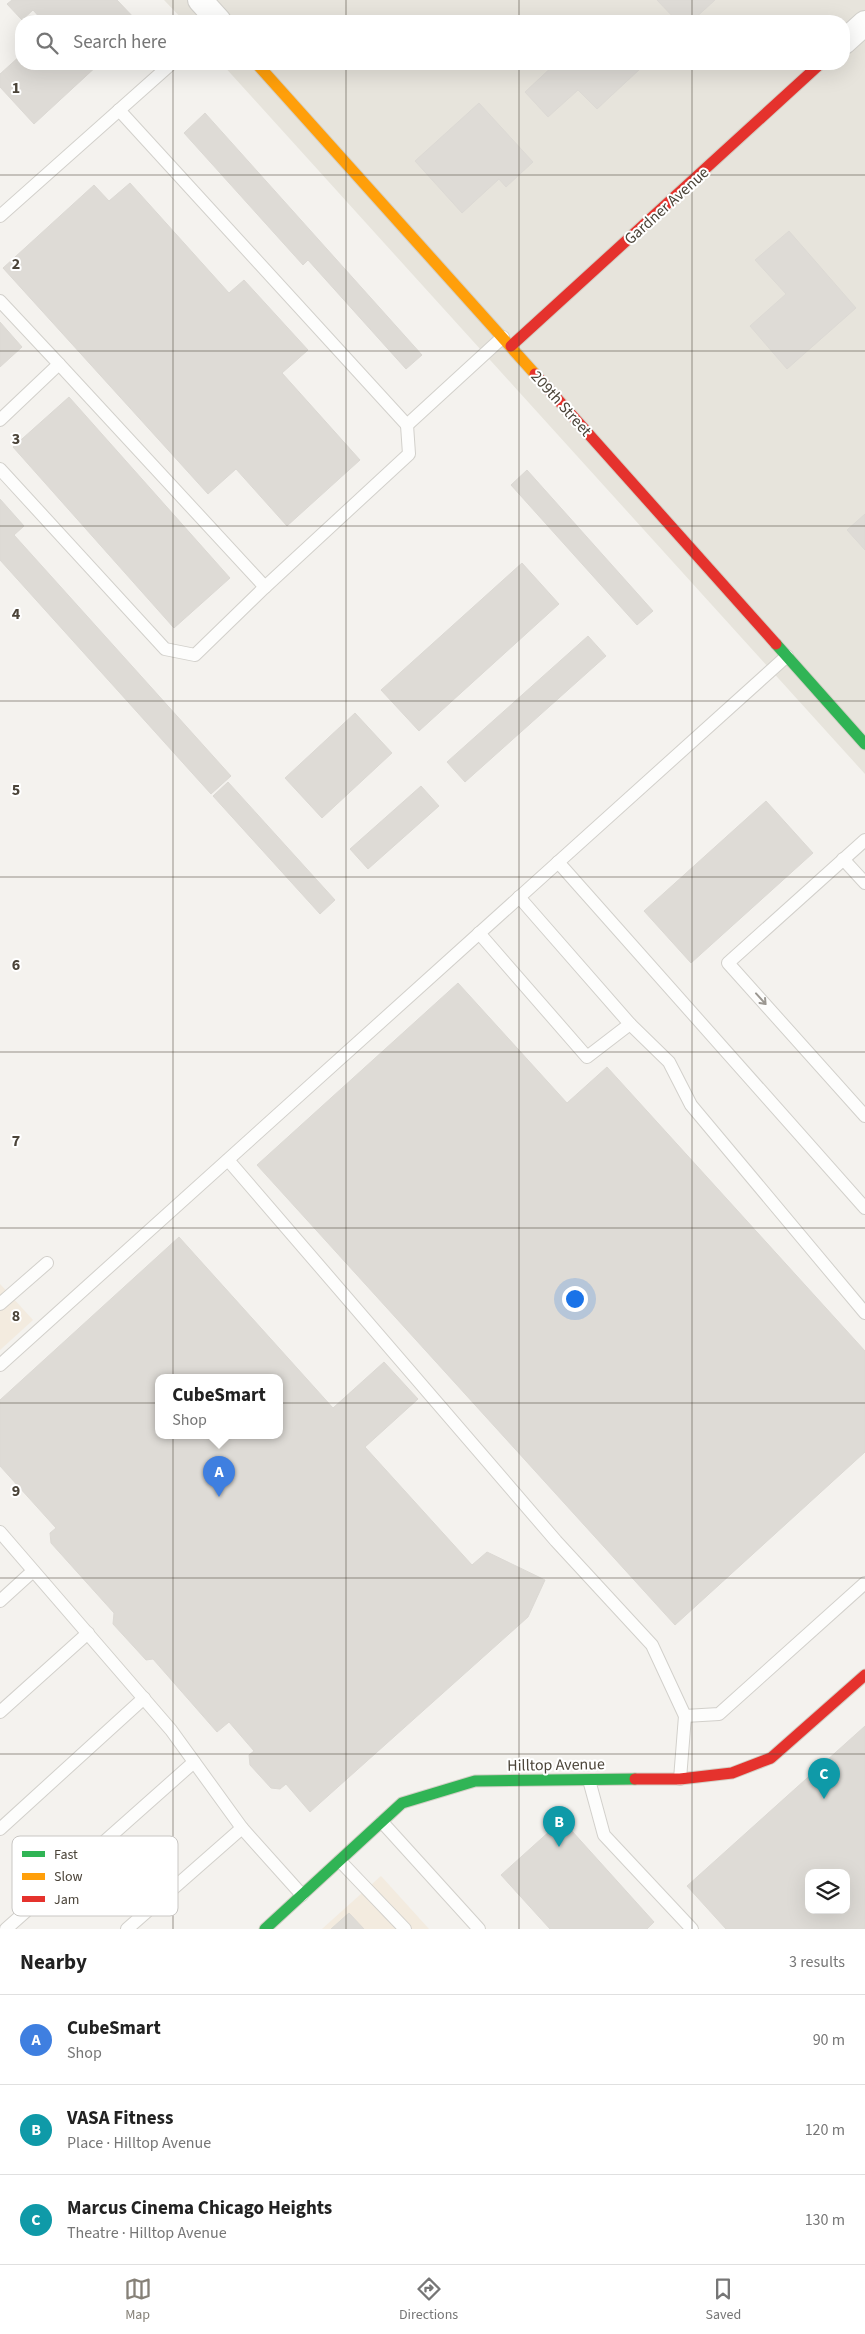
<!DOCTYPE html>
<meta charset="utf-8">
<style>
:root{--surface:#fff;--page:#f2f2f2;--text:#222;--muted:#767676;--line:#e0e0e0;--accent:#868178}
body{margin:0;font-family:"Source Sans 3",sans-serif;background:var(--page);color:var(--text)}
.controls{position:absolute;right:15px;bottom:15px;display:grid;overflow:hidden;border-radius:10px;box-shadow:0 5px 20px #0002}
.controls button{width:45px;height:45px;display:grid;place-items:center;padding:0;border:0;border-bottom:1px solid var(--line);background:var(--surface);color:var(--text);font:25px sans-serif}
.you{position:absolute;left:574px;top:1298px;width:18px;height:18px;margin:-12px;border:4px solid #fff;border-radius:50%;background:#1a73e8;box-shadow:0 0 0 8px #1a73e833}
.badge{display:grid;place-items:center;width:32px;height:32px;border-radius:50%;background:var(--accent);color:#fff;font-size:16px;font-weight:700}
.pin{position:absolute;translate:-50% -41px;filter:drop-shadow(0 1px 2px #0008)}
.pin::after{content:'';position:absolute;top:26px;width:18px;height:15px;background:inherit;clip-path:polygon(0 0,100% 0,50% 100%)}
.popup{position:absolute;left:155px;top:1374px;width:128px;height:65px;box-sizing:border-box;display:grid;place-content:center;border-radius:10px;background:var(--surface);filter:drop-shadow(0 1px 4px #0005);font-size:16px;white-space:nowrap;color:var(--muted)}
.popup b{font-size:19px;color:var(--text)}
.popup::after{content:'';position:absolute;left:50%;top:100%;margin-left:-10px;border:10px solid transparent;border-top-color:var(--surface)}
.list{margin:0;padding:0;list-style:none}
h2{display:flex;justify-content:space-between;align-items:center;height:65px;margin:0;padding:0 20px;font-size:21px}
h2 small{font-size:16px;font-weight:400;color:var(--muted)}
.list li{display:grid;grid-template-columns:32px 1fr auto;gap:15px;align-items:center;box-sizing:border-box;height:90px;padding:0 20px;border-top:1px solid var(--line)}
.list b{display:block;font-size:19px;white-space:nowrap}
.list p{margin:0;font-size:16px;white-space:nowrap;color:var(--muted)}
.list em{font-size:16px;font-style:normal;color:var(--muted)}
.icon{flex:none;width:28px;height:28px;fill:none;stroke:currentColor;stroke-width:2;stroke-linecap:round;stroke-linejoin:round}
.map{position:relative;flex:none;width:865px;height:1929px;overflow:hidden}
.search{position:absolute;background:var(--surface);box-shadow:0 5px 20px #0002;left:15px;right:15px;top:15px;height:55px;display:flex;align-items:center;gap:12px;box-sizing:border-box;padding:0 18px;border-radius:20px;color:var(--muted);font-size:19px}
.sheet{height:335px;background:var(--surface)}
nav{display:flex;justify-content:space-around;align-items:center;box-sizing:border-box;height:70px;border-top:1px solid var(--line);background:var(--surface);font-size:14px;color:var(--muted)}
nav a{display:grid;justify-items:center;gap:2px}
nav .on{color:var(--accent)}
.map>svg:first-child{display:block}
</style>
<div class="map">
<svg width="865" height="1929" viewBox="0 0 865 1929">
<rect width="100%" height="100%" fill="#f4f2ee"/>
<path fill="#e7e4dc" d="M164,0H865V774L222,64H844V21H184Z"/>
<g fill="#f3ebdf">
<path d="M0,1284L33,1320L0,1350Z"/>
<path d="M381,1876L429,1929H322Z"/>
</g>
<g fill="#dedbd6" stroke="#dcd9d4" fill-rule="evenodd">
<path d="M12,0H117L137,21H43L33,10L22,20L7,4Z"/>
<path d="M657,0H715L692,21H677Z"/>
<path d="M21,55V64H99L34,124L0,87V74Z"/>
<path d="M555,64H637L641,68L597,109L578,90L548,117L525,92Z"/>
<path d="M479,103L533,162L506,187L499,179L462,213L415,161Z"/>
<path d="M205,113L422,355L406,369L308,260L303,265L184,133Z"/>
<path d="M130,183L229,293L244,280L308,350L282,373L360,460L287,526L236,469L208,494L3,268L94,185L109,201Z"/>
<path d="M789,231L856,308L787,369L750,326L786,294L755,260Z"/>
<path d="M0,322L22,347L0,367Z"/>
<path d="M69,397L230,578L174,628L13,447Z"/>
<path d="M527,470L653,611L637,625L511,485Z"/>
<path d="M0,499L24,526L14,535L231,776L211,794L0,560Z"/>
<path d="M865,514V550L847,530Z"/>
<path d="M522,563L559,604L419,731L381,690Z"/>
<path d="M588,636L606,656L465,782L447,762Z"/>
<path d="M355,713L392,753L322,818L285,778Z"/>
<path d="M228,782L335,900L320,914L213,796Z"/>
<path d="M421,786L439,806L368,869L350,849Z"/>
<path d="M766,801L813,853L691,963L644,911Z"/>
<path d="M458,983L567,1103L607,1067L865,1351V1452L675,1625L257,1165Z"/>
<path d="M179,1237L333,1408L384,1362L418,1399L365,1447L472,1565L487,1552L545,1580L528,1617L310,1812L286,1784L280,1789L271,1788L250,1765L249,1755L254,1751L229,1722L217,1732L153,1659L146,1660L113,1624L114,1613L51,1543L50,1533L56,1528L0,1466V1400ZM159,1378H279V1436H159Z"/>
<path d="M865,1726V1929H726L687,1886ZM809,1873H846V1910H809Z"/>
<path d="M562,1820L654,1922L647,1929H550L501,1875Z"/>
<path d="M349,1913L364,1929H331Z"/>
</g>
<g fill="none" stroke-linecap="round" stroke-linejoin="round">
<defs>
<g id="lane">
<path d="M119,110L407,425L503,337"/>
<path d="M0,216L171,64"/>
<path d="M0,301L59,364"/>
<path d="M0,420L59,364L265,587"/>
<path d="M0,469L165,649L195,655L265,587L409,454L407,425"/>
<path d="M865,840L728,963L865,1116"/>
<path d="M843,859L865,883"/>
<path d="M558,862L865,1208"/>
<path d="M479,933L587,1057L630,1024L519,897"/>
<path d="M630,1024L669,1062L691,1105L865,1313"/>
<path d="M228,1160L556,1541L652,1645L685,1716"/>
<path d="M0,1304L47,1263"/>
<path d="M0,1365L787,656"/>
<path d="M0,1532L171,1730L242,1828"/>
<path d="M0,1601L33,1571"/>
<path d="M0,1712L88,1633"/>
<path d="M680,1779L685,1716L719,1714L865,1583"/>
<path d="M589,1780L604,1835L692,1929"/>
<path d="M382,1822L479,1929"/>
<path d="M0,1829L144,1698"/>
<path d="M340,1861L405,1929"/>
<path d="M6,1929L194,1762"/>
<path d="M127,1929L242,1828L302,1895"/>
</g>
<g id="street">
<path d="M200,0L219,21"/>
<path d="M844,42L865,23"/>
</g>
<g id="fast">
<path d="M776,644L865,744"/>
<path d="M265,1929L402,1803L475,1781L635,1779"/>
</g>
<path id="slow" d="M257,64L535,374"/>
<g id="jam">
<path d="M511,346L820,64"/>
<path d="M535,374L776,644"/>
<path d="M635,1779H680L732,1773L771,1758L865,1675"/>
</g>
</defs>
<use href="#lane" stroke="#d2d0cb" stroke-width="14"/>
<use href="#street" stroke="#d2d0cb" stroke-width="26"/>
<use href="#fast" stroke="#d3cfc5" stroke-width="13"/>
<use href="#slow" stroke="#d3cfc5" stroke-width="13"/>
<use href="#jam" stroke="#d3cfc5" stroke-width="13"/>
<use href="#lane" stroke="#fdfdfc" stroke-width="12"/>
<use href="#street" stroke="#fdfdfc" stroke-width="24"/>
<use href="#fast" stroke="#30b455" stroke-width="11"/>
<use href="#slow" stroke="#ff9f0a" stroke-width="11"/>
<use href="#jam" stroke="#e5322d" stroke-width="11"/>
</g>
<defs><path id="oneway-shaft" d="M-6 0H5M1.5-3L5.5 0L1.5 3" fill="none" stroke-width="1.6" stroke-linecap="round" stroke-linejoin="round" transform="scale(1.25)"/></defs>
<use stroke="#9b9791" href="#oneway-shaft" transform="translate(761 999) rotate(48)"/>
<path fill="none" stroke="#4b4439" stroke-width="1" stroke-opacity="0.55" d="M173,0V21M346,0V21M519,0V21M692,0V21M173,64V1929M346,64V1929M519,64V1929M692,64V1929M0,175H865M0,351H865M0,526H865M0,701H865M0,877H865M0,1052H865M0,1228H865M0,1403H865M0,1578H865M0,1754H865"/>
<g text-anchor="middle" stroke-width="4" stroke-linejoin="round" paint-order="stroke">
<g font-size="16" fill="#4b4439" stroke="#fff">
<text transform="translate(666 205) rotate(-42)" y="6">Gardner Avenue</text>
<text transform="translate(562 403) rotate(48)" y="6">209th Street</text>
<text transform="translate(556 1764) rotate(-1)" y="6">Hilltop Avenue</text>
</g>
</g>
<rect x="12" y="1836" width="166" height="80" rx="8" fill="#fff" stroke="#c9c7c4" stroke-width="1"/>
<rect x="22" y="1851" width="23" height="6" fill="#30b455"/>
<rect x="22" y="1873" width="23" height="7" fill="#ff9f0a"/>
<rect x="22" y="1896" width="23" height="6" fill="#e5322d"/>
<g font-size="14" fill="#4b4439">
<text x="54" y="1859">Fast</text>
<text x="54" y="1881">Slow</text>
<text x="54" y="1904">Jam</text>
</g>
<g font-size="16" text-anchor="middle" font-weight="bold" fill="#4b4439" stroke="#fff" stroke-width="4" stroke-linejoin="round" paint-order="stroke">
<text x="16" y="93">1</text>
<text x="16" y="269">2</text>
<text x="16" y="444">3</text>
<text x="16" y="619">4</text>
<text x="16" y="795">5</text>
<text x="16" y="970">6</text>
<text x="16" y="1146">7</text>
<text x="16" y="1321">8</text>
<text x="16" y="1496">9</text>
</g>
</svg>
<div class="controls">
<button><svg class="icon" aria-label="layers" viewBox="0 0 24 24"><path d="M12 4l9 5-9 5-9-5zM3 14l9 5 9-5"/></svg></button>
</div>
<div class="you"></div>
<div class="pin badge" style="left:219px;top:1497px;background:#3f7fe0">A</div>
<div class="popup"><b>CubeSmart</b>Shop</div>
<div class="pin badge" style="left:559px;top:1847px;background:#0f9aa8">B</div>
<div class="pin badge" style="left:824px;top:1799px;background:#0f9aa8">C</div>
<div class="search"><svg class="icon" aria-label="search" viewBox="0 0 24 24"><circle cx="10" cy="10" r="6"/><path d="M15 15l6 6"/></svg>Search here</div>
</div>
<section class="sheet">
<h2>Nearby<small>3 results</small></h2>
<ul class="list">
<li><span class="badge" style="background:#3f7fe0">A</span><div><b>CubeSmart</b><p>Shop</p></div><em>90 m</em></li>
<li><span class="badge" style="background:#0f9aa8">B</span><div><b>VASA Fitness</b><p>Place · Hilltop Avenue</p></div><em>120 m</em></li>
<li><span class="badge" style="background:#0f9aa8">C</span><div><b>Marcus Cinema Chicago Heights</b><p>Theatre · Hilltop Avenue</p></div><em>130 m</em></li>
</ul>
</section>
<nav>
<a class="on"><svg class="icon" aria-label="map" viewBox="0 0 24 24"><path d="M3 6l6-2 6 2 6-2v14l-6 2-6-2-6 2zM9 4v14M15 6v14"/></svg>Map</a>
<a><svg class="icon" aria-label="directions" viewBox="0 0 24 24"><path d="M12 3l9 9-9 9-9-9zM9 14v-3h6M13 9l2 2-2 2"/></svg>Directions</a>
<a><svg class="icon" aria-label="saved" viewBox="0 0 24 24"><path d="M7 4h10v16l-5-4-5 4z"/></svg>Saved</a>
</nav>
